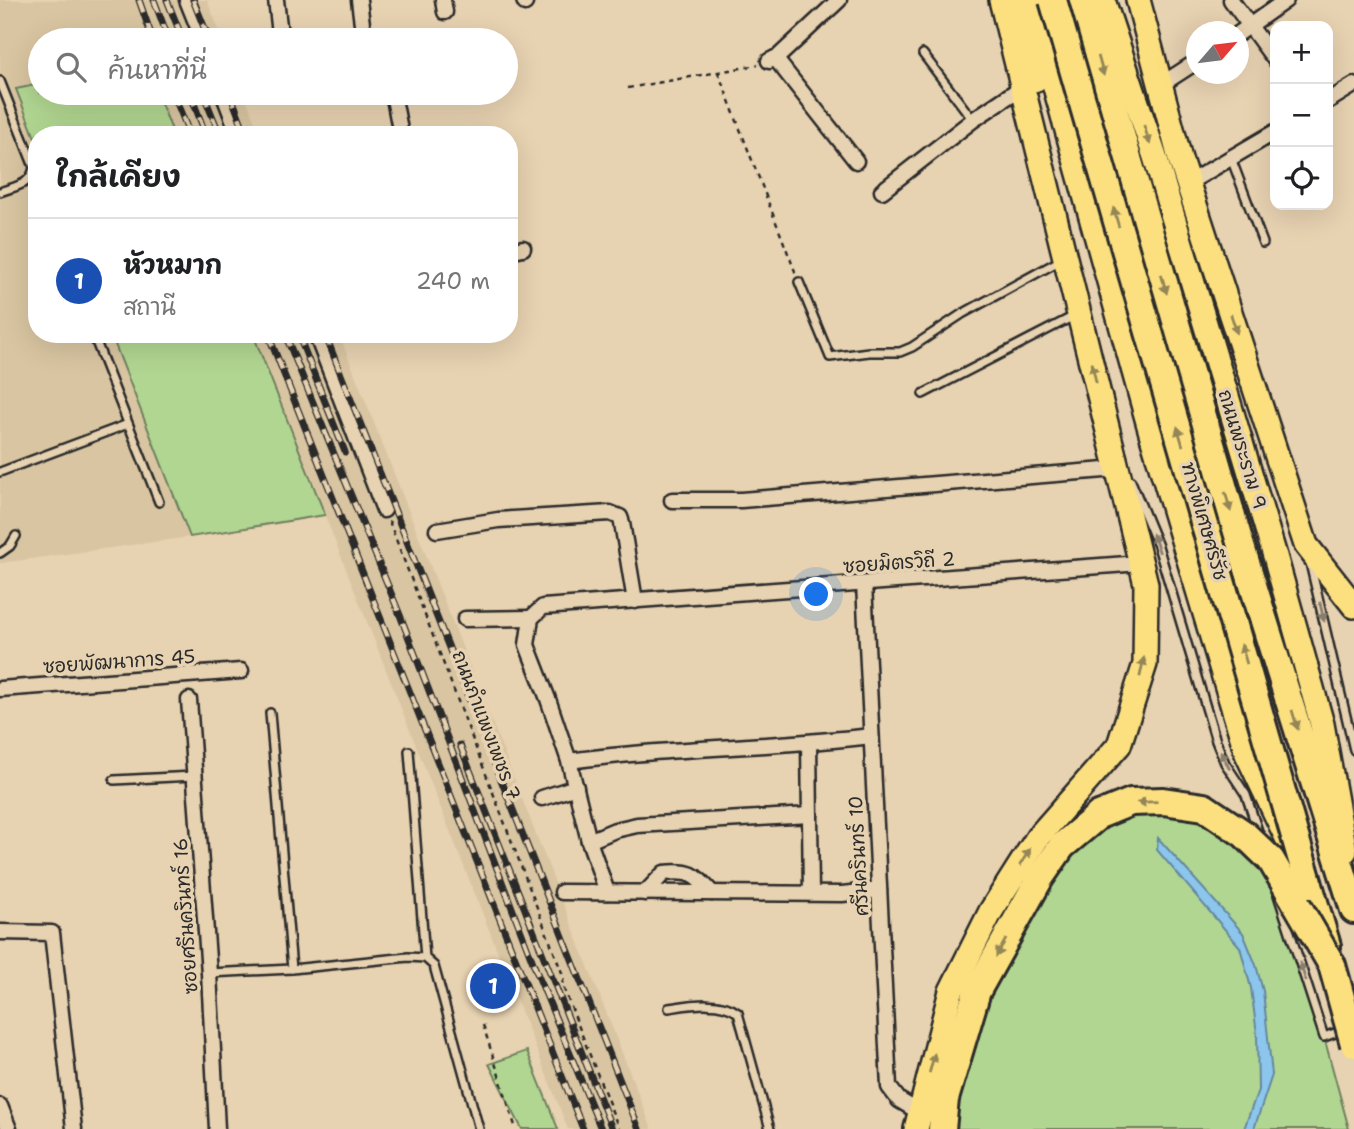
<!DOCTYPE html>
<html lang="th">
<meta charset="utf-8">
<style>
:root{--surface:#fff;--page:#f2f2f2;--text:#202124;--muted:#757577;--line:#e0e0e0;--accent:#d1495b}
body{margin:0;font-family:"Shantell Sans","Playpen Sans Thai",sans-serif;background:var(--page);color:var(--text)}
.controls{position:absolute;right:21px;top:21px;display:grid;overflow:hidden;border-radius:14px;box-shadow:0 7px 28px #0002}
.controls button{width:63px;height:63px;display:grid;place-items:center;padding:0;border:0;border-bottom:2px solid var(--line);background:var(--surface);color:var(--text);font:35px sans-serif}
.compass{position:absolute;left:1186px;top:21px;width:63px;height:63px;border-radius:50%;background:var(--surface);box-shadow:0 7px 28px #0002;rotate:62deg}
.you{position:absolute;left:817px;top:595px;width:24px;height:24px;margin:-18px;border:5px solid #fff;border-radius:50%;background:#1a73e8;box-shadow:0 0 0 10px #1a73e833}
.badge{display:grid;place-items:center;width:46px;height:46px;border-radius:50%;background:var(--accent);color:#fff;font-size:23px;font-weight:700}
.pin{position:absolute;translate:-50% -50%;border:4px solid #fff;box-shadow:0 2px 7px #0006}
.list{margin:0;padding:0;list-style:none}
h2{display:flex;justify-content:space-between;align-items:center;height:91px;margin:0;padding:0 28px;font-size:30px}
h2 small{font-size:23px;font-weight:400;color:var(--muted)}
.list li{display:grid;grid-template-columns:46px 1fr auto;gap:21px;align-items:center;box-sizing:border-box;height:126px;padding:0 28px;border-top:2px solid var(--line)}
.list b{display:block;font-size:26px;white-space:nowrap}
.list p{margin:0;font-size:23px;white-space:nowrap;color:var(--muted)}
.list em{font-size:23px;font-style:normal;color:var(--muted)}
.icon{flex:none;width:38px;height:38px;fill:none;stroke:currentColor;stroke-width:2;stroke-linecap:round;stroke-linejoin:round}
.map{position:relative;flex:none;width:1354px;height:1129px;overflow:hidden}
.search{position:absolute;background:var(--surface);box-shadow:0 7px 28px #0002;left:28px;top:28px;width:490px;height:77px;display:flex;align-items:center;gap:18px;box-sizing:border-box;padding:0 24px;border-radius:38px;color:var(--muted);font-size:26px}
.panel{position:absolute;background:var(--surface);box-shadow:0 7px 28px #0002;left:28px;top:126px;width:490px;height:217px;border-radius:28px}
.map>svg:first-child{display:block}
</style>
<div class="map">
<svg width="1354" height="1129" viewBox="0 0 1354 1129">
<rect width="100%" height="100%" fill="#e7d2b1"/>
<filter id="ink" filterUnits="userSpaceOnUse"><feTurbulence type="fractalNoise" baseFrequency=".0143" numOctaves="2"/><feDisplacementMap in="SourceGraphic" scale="14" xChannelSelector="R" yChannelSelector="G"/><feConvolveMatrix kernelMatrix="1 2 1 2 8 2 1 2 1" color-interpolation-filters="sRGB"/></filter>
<g filter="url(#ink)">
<g fill="#d9c5a1">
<path d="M0,0H207L223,40H40V84L16,89L37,143V334H111L190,537L0,563Z"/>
<path d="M157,93H244L260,135H174Z"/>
<path d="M253,334H339L652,1129H568Z"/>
</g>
<g fill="#b1d691" stroke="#6e805e" stroke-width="2">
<path d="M40,84V93H157L174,135H37V143L16,89Z"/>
<path d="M111,334H253L325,515L190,537Z"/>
<path d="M1204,807L1268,857L1324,1037L1349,1129H942L977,991L1098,815Z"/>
<path d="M527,1051L558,1129H522L489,1064Z"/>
</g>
<path fill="#8cc6ec" stroke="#65889f" stroke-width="2" d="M1158,838L1243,933L1256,965L1263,991L1272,1075L1254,1129H1244L1258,1090L1257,1034L1251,988L1240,947L1157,850Z"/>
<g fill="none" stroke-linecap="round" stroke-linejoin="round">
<defs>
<g id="lane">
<path d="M923,54L973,120"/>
<path d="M0,81L34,167C32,185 15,186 0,192"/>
<path d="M1231,158L1263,243"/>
<path d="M32,176L37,189"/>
<path d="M799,282L830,357L869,352H900L912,347L962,314L1061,260"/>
<path d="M93,334L159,502"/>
<path d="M923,394L1076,315"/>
<path d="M0,472L128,424"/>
<path d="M1131,481L1158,546L1216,741L1225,763L1246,795L1260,837"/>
<path d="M0,553L10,546L16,536"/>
<path d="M1310,563L1354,750"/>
<path d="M270,713L292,969"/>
<path d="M409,751L425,958"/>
<path d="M114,780L194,776"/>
<path d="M1278,895L1324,1037L1343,1030"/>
<path d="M209,973L292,969L408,957L425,958L434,966L479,1129"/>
<path d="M669,1008C689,1005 721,999 738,1013L770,1129"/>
</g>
<g id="street">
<path d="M187,0L203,40"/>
<path d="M276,0L280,34"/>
<path d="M359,0L362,24"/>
<path d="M443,0L445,12"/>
<path d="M524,0L525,3"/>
<path d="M1231,0L1275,60"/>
<path d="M1238,34L1286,0"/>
<path d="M775,58L856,161"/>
<path d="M769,61L778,57L839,0"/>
<path d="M1162,84L1196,62"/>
<path d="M223,93L239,135"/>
<path d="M393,93L401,135"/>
<path d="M1328,101L1354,85"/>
<path d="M1188,183L1275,132"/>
<path d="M882,191L973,120L1022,87"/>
<path d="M509,251L523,248"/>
<path d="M316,334L384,510"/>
<path d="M672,500H741L1117,469"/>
<path d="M437,530L498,520L610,513L620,517L622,523L635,601"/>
<path d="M864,584L889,1087L899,1100L919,1112"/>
<path d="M465,619L531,618"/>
<path d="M0,689L241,671"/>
<path d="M189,700L209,973L217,1129"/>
<path d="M809,743L811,893"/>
<path d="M569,761C669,747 771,748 871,736"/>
<path d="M542,798L576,787"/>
<path d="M589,841L615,830L637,825L810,815"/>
<path d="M562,892L842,894L879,890"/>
<path d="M607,892L589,841L569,761L548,699L527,645L531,618L543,607L1141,563"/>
<path d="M645,893L664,873C690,870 695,874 712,893"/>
<path d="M0,932L52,933L74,1129"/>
<path d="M0,1106L9,1129"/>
</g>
<g id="primary">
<path d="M1035,0L1055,87L1151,433L1247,754L1288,840"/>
<path d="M1103,0L1155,157L1275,556L1322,724L1345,851"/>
<path d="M1138,0L1180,159L1306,545L1354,606"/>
<path d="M916,1129L951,991L991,911L1038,837L1119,745L1145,664L1146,584L1001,0"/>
</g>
<g id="highway">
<path d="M1025,0L1035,78"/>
<path d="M1082,0L1238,537L1354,910"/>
<path d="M1309,885L1327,946"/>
<path d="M942,1129L945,1099L977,991L1040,878L1062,846L1099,815"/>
</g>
</defs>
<use href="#lane" stroke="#2b2b2b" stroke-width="12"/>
<use href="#street" stroke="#2b2b2b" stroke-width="19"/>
<use href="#primary" stroke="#2b2b2b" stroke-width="28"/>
<use href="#highway" stroke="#2b2b2b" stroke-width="32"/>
<g stroke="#2b2b2b" stroke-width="2.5" stroke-dasharray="5 5" stroke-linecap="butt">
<path d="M718,72L796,274"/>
<path d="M628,88L758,65"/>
<path d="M389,521L564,978L562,984L619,1129"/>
<path d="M483,1025L516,1129"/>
</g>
<use href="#lane" stroke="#e7d2b1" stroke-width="7"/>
<use href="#street" stroke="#e7d2b1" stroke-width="14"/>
<use href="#primary" stroke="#fce080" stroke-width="23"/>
<use href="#highway" stroke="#fce080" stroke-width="26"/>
<defs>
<g id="rail">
<path d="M139,0L153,40"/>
<path d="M154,0L169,40"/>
<path d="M167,0L183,40"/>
<path d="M193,0L209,40"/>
<path d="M173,93L190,135"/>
<path d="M190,93L206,135"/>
<path d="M203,93L220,135"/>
<path d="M230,93L246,135"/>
<path d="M268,334L583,1129"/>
<path d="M285,334L400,615L537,973L601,1129"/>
<path d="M298,334L345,452"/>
<path d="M325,334L639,1129"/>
<path d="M460,745L612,1129"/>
</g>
</defs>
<use href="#rail" stroke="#2b2b2b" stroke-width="7"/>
<use href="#rail" stroke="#e7d2b1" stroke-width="4.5" stroke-dasharray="13" stroke-linecap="butt"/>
<defs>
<g id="highway-bridge">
<path d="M1053,0L1309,885"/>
<path d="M1099,815L1131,802L1163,801L1204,807L1244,834L1271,860L1332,965L1354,1044"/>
</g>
</defs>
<use href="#highway-bridge" stroke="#2b2b2b" stroke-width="32" stroke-linecap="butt"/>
<use href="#highway-bridge" stroke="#fce080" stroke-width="26"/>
</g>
<defs><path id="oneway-solid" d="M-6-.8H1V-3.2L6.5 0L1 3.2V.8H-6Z" transform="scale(1.75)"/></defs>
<g fill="#948656">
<use href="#oneway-solid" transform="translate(1101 66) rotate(74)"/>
<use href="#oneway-solid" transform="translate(1147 135) rotate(72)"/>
<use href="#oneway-solid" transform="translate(1116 217) rotate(-106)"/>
<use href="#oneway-solid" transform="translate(1164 284) rotate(74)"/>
<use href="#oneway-solid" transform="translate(1234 324) rotate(72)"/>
<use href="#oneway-solid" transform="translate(1094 373) rotate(-103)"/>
<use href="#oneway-solid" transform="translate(1180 436) rotate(-106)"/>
<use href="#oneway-solid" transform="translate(1228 502) rotate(74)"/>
<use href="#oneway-solid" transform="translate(1244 654) rotate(-106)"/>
<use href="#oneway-solid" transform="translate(1142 667) rotate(-78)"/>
<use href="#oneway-solid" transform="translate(1295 720) rotate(73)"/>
<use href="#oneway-solid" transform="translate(1147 802) rotate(178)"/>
<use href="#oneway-solid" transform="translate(1025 857) rotate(-58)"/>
<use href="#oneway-solid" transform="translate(1001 948) rotate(119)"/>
<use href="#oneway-solid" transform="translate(932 1063) rotate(-75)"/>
</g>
<g fill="#897e6e">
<use href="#oneway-solid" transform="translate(1156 543) rotate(-110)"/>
<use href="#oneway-solid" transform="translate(1322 612) rotate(77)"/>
<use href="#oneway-solid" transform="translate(1225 760) rotate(-117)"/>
<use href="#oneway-solid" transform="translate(1303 972) rotate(-108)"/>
</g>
</g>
<g text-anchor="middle" stroke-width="7" stroke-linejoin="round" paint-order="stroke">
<g font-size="19" fill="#2b2b2b" stroke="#e7d2b1">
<text transform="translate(1243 449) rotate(73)" y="7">ถนนพระราม 9</text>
<text transform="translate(1205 521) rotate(74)" y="7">ทางพิเศษศรีรัช</text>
<text transform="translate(899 562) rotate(-4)" y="7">ซอยมิตรวิถี 2</text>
<text transform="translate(119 661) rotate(-4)" y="7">ซอยพัฒนาการ 45</text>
<text transform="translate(487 725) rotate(69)" y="7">ถนนกำแพงเพชร 7</text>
<text transform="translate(858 856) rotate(-93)" y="7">ศรีนครินทร์ 10</text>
<text transform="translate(185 916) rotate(-94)" y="7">ซอยศรีนครินทร์ 16</text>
</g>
</g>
</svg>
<div class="controls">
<button>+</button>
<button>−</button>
<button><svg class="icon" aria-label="locate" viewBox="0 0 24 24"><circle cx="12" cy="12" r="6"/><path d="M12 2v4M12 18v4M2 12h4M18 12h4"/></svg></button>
</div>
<svg class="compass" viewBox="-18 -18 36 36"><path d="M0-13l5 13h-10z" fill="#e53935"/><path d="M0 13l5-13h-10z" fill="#757577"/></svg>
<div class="you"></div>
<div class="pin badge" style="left:493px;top:986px;background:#1a4fb4">1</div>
<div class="search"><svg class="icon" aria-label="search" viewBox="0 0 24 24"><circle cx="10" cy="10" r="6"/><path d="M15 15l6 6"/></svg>ค้นหาที่นี่</div>
<section class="panel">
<h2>ใกล้เคียง<small></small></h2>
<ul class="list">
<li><span class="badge" style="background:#1a4fb4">1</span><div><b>หัวหมาก</b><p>สถานี</p></div><em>240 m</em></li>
</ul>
</section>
</div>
